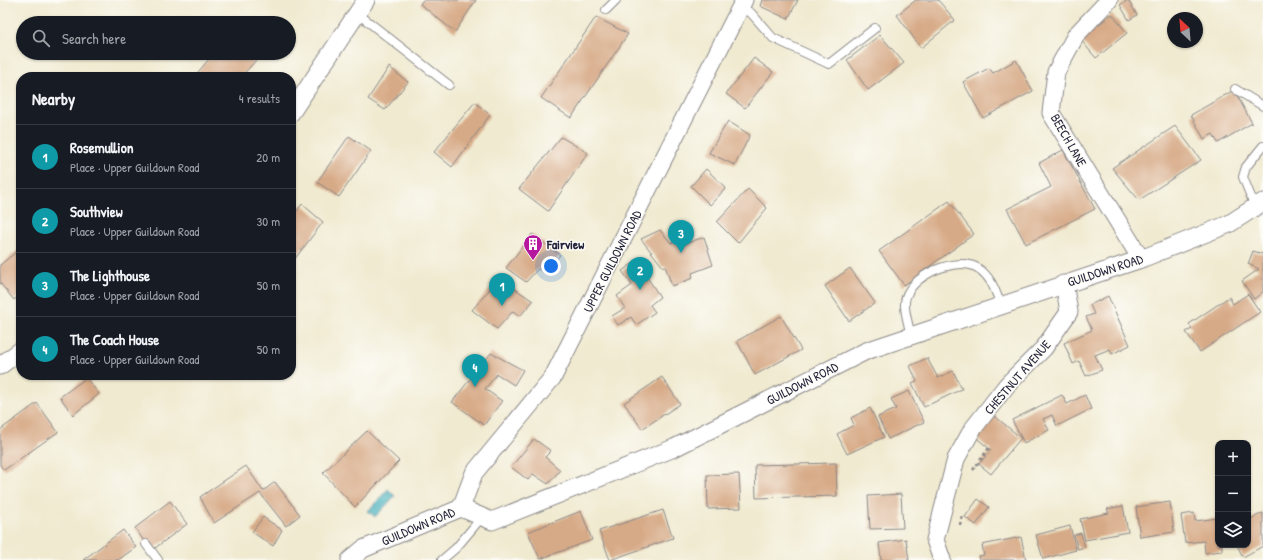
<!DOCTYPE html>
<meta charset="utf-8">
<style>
:root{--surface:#171b24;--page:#242831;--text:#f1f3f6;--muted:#9ea1a6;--line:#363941;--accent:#d690ce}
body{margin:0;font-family:"Patrick Hand",sans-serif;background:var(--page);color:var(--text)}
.controls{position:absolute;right:12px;bottom:12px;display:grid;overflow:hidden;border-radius:8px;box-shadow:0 1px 3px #0004}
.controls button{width:36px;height:36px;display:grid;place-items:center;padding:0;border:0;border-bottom:1px solid var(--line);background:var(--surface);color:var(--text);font:20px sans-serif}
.compass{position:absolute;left:1167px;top:12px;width:36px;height:36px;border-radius:50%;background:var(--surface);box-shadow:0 1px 3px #0004;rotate:334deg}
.you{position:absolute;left:551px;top:266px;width:14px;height:14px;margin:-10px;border:3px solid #fff;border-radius:50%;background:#1a73e8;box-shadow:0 0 0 6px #1a73e833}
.badge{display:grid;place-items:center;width:26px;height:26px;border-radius:50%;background:var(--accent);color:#fff;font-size:13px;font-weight:700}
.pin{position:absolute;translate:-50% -33px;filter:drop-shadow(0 1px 2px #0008)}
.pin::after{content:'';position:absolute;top:21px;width:14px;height:12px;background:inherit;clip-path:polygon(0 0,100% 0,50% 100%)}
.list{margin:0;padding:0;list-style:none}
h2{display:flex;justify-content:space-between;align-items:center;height:52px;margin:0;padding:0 16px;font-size:17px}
h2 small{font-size:13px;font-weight:400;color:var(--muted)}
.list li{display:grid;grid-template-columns:26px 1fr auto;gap:12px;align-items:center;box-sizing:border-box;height:64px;padding:0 16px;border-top:1px solid var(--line)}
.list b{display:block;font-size:15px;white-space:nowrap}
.list p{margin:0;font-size:13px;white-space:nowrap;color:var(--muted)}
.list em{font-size:13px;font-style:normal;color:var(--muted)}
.icon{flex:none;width:22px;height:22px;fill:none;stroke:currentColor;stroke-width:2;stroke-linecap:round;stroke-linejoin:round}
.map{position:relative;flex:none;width:1263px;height:560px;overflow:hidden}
.search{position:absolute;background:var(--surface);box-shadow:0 1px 3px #0004;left:16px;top:16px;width:280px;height:44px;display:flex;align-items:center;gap:10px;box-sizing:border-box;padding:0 14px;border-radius:22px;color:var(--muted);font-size:15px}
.panel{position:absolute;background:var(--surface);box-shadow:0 1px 3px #0004;left:16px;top:72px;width:280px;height:308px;border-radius:16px}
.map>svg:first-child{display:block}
</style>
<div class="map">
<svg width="1263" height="560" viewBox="0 0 1263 560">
<rect width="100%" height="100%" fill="#fdfcf7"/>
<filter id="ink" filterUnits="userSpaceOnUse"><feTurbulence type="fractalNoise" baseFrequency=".025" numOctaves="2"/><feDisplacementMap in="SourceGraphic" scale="8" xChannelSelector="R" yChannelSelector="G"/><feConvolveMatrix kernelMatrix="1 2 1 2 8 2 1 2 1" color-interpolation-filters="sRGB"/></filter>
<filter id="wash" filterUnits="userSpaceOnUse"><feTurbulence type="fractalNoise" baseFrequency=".012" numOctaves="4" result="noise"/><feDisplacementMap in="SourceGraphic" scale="16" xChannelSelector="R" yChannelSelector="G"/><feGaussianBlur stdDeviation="0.9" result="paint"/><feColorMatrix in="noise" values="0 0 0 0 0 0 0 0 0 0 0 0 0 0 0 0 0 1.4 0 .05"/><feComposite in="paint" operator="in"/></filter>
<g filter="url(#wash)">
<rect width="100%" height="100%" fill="#f0ead0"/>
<path fill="#3cacb8" stroke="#2f677a" d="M388,489L395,496L375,517L368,511Z"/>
<g id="blocks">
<g fill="#d7aa87">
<path d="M423,0H476L455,32L420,4Z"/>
<path d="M762,0H798L788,19L760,6Z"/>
<path d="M916,0H938L955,20L921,48L897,15Z"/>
<path d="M1128,0L1137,15L1129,20L1120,5Z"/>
<path d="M1112,14L1127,33L1096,58L1080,39Z"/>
<path d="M596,17L628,34L571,118L541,98Z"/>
<path d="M880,35L904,63L868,90L847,60Z"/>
<path d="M214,53H251L258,58L241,77H194Z"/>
<path d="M754,58L773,72L745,108L726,94Z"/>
<path d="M1016,60L1033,91L983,118L963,82L989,68L993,73Z"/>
<path d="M389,67L408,82L385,110L368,99Z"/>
<path d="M1234,90L1252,123L1218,143L1213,134L1204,139L1191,115Z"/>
<path d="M475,102L490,115L452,167L434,152Z"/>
<path d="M728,121L750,135L735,165L709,153Z"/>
<path d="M1175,126L1201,160L1139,200L1112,168Z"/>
<path d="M349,136L371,151L339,197L317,182Z"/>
<path d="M561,137L588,153L548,211L519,189Z"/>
<path d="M1063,150L1095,209L1026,244L1007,209L1051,187L1039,163Z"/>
<path d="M706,169L726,188L710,205L691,186Z"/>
<path d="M748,189L767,208L738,243L717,222Z"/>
<path d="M949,201L974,234L904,285L879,251Z"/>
<path d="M302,204L323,222L291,264V219Z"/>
<path d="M660,230L671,243L679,240L682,245L704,237L713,265L692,273L693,278L672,286L665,266L663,267L641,239Z"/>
<path d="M532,234L560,255L545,273L538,269L526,282L506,268Z"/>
<path d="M21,248V294L14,300L0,283V265Z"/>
<path d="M1253,251L1263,254V292L1254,299L1242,281L1259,269L1248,264Z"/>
<path d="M638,260L649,275L647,277L660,297L650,305L655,312L636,325L631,317L618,325L612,316L625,308L617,296L632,285L622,271Z"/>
<path d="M850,268L875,303L849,321L825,286Z"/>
<path d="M499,278L533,301L520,316L513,311L497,329L472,310Z"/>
<path d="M1248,294L1260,312L1200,352L1186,332L1192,329L1189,324L1229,297L1233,304Z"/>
<path d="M1108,296L1130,345L1112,354L1110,349L1095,355L1102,370L1086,376L1079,361L1073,364L1064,343L1092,330L1086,317L1094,314L1090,305Z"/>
<path d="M781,316L801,350L755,375L737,341Z"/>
<path d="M491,353L523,370L514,385L497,374L485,389L502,401L484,425L452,402Z"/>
<path d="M927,358L938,378L953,371L962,389L924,407L912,383L917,381L910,366Z"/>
<path d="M662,377L680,404L642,429L624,403Z"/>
<path d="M86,378L99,394L73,415L60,397Z"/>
<path d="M909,391L924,422L888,439L878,417L896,409L891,399Z"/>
<path d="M1062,395L1067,404L1085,395L1091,409L1057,426L1052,415L1043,419L1049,430L1024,443L1012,420Z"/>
<path d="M37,403L58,432L4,470L0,465V430Z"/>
<path d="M870,408L884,437L847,454L837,434L854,425L851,418Z"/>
<path d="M991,413L1021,438L991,474L979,464L991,450L973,435Z"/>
<path d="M367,431L399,461L355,507L323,473Z"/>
<path d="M534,439L551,451L545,457L560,470L548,484L533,474L528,480L511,467Z"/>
<path d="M836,463L837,496L756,498L755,465Z"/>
<path d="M246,466L263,491L275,482L300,515L286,526L260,493L214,523L200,497Z"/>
<path d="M739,474L741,508L708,509L707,475Z"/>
<path d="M901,494L903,528L870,529L868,496Z"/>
<path d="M978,499L989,507L976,525L965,517Z"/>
<path d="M170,501L187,524L151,551L135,528Z"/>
<path d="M1170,502L1174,532L1140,537L1136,507Z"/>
<path d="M1123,506L1128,532L1085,540L1080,519L1109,513L1107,509Z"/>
<path d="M663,510L673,538L610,560L599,531Z"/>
<path d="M581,511L592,540L540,559L528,532Z"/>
<path d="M1194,513L1195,521L1218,518V545H1222V551L1205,553L1204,541L1185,543L1181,515Z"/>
<path d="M1263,513V546L1243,557L1237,545H1248V520Z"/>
<path d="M263,517L282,530L273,546L252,532Z"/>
<path d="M1070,526L1076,550L1043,559L1036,535Z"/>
<path d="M123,530L136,547L118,560H83Z"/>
<path d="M1081,533L1085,547L1078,549L1074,535Z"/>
<path d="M1021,537L1026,560H980L979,556L984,555L982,545Z"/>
<path d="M906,539L909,560H881L879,543Z"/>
</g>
</g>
</g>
<g filter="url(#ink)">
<use href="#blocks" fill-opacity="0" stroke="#898686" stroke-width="1"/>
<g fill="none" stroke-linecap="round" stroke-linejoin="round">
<defs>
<g id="lane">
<path d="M741,7L751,13L773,38L829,64L875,28"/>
<path d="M606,10L616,0"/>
<path d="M357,13L449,85"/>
<path d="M1235,89L1263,106"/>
<path d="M1255,207L1243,177L1246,167L1263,146"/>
<path d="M911,336C909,326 904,312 905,302C907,276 958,254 979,269C992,278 995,291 1001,305"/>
<path d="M146,544L158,560"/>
<path d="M442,560L456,548L482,517"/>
</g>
<g id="street">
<path d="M1109,0L1076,35L1056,72L1051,113L1141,259"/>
<path d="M291,113L366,0"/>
<path d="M0,366L21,350"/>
<path d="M461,508L474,473L553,377L744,0"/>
<path d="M350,560L363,549L461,508L492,521L674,448L866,351L1141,259L1229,224L1263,202"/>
<path d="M942,560L935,540L956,459L972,430L1007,385L1044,348L1069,312L1066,294L1063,284"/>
</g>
</defs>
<use href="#lane" stroke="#898686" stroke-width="10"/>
<use href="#street" stroke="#898686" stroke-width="19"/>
<g stroke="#898686" stroke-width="2.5" stroke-dasharray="3 3" stroke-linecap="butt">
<path d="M973,470L989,448"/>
<path d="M960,525L962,515"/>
</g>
<use href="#lane" stroke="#fff" stroke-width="8"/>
<use href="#street" stroke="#fff" stroke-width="17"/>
</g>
</g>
<defs>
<symbol id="building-pin" viewBox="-11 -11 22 30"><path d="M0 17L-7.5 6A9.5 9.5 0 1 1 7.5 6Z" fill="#b5179e" stroke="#fdfcf7"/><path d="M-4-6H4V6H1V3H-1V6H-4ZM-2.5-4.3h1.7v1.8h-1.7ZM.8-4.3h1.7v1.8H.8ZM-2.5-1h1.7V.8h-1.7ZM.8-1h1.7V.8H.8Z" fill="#fff"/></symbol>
</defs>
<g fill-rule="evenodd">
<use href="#building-pin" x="522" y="233" width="22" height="30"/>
</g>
<g text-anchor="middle" stroke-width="3" stroke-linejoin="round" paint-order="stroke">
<g font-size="13" fill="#22223b" stroke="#fdfcf7">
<text transform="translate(1069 140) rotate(60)" y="5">BEECH LANE</text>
<text transform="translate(612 261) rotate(-63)" y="5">UPPER GUILDOWN ROAD</text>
<text transform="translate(1105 270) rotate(-18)" y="5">GUILDOWN ROAD</text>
<text transform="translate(1017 377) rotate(-49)" y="5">CHESTNUT AVENUE</text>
<text transform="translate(802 383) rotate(-27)" y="5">GUILDOWN ROAD</text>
<text transform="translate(418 526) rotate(-23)" y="5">GUILDOWN ROAD</text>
</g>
<g font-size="13" font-weight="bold" fill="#22223b" stroke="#fdfcf7" text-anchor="start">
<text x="547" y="249">Fairview</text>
</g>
</g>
</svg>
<div class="controls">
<button>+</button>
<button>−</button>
<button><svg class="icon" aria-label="layers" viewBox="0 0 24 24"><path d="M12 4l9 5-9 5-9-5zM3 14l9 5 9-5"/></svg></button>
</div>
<svg class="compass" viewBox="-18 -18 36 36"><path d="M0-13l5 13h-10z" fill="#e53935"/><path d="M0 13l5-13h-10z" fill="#9ea1a6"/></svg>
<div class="you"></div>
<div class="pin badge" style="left:502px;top:306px;background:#0f9aa8">1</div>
<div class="pin badge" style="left:640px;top:290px;background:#0f9aa8">2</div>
<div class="pin badge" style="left:681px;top:253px;background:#0f9aa8">3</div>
<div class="pin badge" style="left:475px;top:387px;background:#0f9aa8">4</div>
<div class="search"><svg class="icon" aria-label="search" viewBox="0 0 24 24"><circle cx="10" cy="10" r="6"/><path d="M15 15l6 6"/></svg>Search here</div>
<section class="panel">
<h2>Nearby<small>4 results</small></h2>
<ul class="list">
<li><span class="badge" style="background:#0f9aa8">1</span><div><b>Rosemullion</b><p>Place · Upper Guildown Road</p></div><em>20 m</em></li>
<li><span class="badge" style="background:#0f9aa8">2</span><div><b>Southview</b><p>Place · Upper Guildown Road</p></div><em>30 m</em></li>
<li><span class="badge" style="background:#0f9aa8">3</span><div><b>The Lighthouse</b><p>Place · Upper Guildown Road</p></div><em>50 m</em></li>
<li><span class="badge" style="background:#0f9aa8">4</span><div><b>The Coach House</b><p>Place · Upper Guildown Road</p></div><em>50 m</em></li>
</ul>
</section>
</div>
